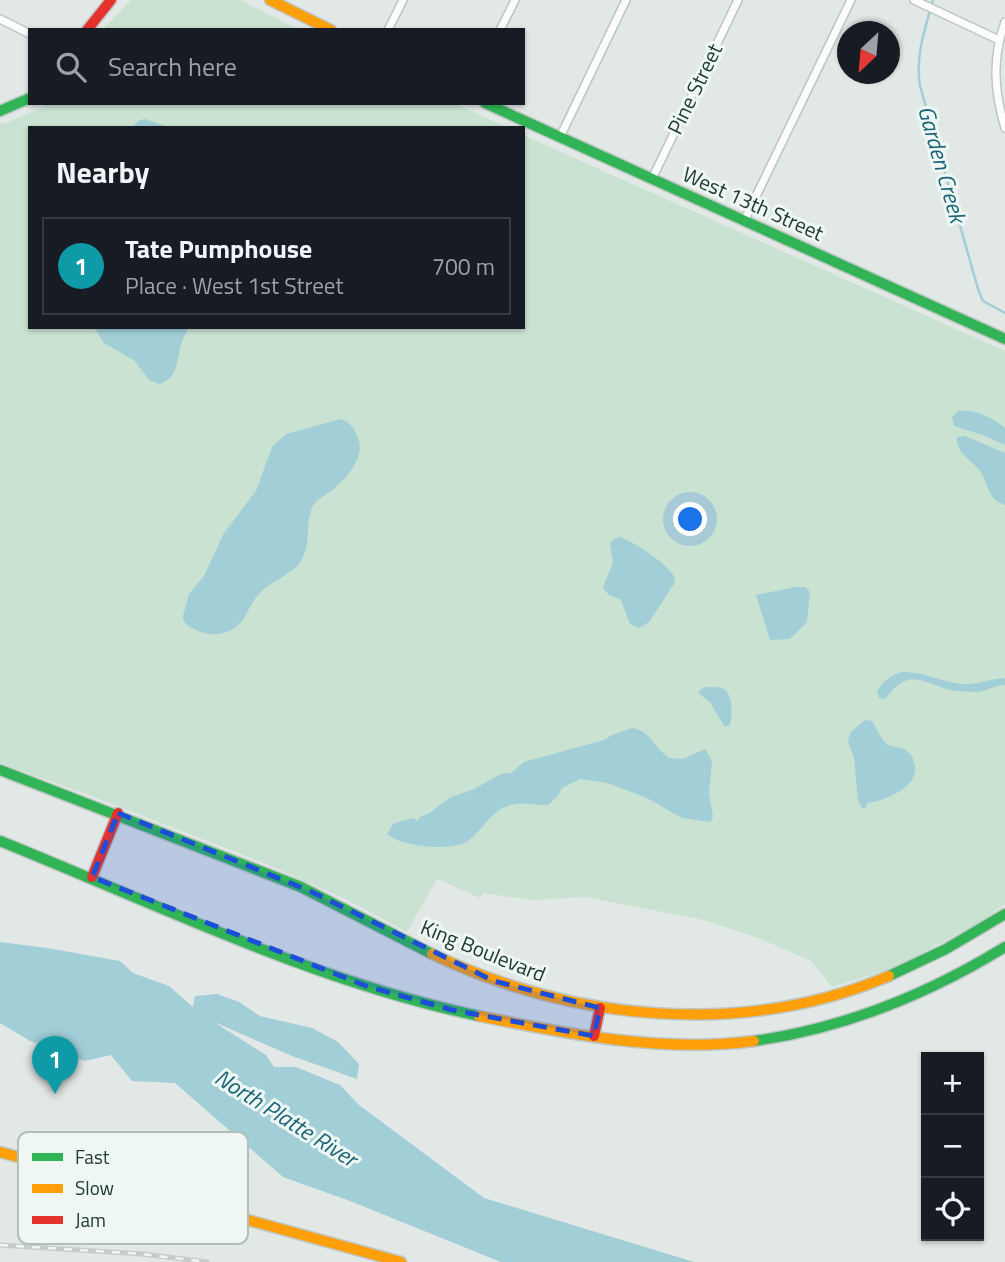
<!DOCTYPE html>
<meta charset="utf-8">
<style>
:root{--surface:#171b24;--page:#242831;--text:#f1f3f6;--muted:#9ea1a6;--line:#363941;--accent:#647872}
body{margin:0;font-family:"Titillium Web",sans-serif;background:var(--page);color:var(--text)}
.controls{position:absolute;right:21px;bottom:21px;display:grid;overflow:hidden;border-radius:0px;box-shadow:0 2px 5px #0004}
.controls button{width:63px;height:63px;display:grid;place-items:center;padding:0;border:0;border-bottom:2px solid var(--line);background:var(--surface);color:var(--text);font:35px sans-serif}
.compass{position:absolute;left:837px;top:21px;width:63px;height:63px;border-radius:50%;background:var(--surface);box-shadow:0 2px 5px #0004;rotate:206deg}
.you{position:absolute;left:691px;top:520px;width:24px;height:24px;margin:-18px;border:5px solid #fff;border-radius:50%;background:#1a73e8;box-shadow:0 0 0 10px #1a73e833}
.badge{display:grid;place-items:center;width:46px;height:46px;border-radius:50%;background:var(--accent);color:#fff;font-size:23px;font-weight:700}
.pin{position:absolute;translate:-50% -58px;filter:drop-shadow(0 2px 4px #0008)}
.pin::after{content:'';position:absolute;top:37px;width:24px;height:21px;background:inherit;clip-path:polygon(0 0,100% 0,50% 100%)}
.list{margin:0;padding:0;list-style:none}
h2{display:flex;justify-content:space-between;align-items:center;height:91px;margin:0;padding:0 28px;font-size:30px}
h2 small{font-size:23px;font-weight:400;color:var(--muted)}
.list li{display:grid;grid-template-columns:46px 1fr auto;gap:21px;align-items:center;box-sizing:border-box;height:98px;margin:0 14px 14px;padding:0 14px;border:2px solid var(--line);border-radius:0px}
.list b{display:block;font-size:26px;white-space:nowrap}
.list p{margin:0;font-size:23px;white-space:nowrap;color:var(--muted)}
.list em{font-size:23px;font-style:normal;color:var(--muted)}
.icon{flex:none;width:38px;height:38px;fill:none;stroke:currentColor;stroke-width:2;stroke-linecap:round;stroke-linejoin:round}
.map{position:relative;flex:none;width:1005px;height:1262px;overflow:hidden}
.search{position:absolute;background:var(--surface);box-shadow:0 2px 5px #0004;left:28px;top:28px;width:497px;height:77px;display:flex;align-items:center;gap:18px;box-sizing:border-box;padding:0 24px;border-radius:0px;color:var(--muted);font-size:26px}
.panel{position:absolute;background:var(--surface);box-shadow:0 2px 5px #0004;left:28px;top:126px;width:497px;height:203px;border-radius:0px}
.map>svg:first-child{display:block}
</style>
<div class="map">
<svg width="1005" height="1262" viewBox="0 0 1005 1262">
<rect width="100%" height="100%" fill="#e2e8e5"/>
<g fill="#cae2d2">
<path d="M131,0H240L300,30H102Z"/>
<path d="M46,103H454L508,128H30V327H523V135L1005,351V904L980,922L892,969L832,987L811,961L761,939L708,921L586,897L530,900L483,893L480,898L437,879L407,932L345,899L266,864L102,800L0,763V123H6L41,108Z"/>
</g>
<g fill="#a1ced7">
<path d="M145,119L171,128H131L140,120Z"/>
<path d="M94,327H189C186,332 183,338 181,344C177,360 178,379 159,384L149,380L135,361L104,343Z"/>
<path d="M958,411C975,409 992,417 1005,428V445L983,435L954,426L952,417Z"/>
<path d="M341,419C350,422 355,429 358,438C366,458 345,480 330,492C323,497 314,500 311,510C306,525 310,543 303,557C296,573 273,580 262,591C253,599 250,608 244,618C230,640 201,638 184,622L183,616L189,594L204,576L224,533L256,491L272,447L286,434Z"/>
<path d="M965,436L1005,453V505C989,500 989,487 982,474C975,461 955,454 957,437Z"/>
<path d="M619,537C634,541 669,565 675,578L674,584L649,622L639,628L630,624L621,600L609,595L603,588L613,562L610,544L613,540Z"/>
<path d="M797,587H805L810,592L807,622L790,639L770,640L756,595Z"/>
<path d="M902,672C923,671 941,682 961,684C976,685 990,679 1005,678V685C994,685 984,693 974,692C965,691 954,692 946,689C916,678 907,671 885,699L879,698L877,691C883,681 891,675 902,672Z"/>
<path d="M707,687C712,687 720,687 724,689C733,694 733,720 729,726H724L710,702L698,693L701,689Z"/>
<path d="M865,720L872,721C876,727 881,740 887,744C893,748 902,746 908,752C912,755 914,761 915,766C918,788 884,801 867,803L865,809L862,808L858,800L854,757L848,742L850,733Z"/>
<path d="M633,728C651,731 655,750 670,758L683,759L705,749L712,761L709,793L713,817L710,822L682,818L647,798L608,783L580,779L562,788L558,796L548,805C533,805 518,801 505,807C487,815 482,833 466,842C450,852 399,846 387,834L393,824L412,818L418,821L420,817L428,814L451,797L474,789L501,774L511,773L524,762L604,740L612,735Z"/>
<path d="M0,942L47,948L120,961L133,973L169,986L193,1007L195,996L217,994L239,1002L260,1016L312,1028L338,1042L359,1064L357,1079L292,1056L214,1022L266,1055L274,1067H296L340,1085L359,1105L484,1198L694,1262H501L350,1201L283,1177L175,1083L132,1081L111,1055L85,1061L30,1041L0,1023Z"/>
</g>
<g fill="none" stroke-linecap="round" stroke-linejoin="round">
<path stroke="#a1ced7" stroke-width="2.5" d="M933,0C925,28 915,57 920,86L979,292L983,301L1005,313"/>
<defs>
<g id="street">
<path d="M914,0L999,40"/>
<path d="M0,19L30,34"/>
<path d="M1005,22C992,58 994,91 1005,128"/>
<path d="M388,30L403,0"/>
<path d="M500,30L515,0"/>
<path d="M560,137L626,0"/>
<path d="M652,179L738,0"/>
<path d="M744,221L851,0"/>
</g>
<g id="fast">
<path d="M485,103L1005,339"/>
<path d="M0,111L30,98"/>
<path d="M0,770L301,887L432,954"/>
<path d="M0,841C157,904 312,981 479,1016"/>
<path d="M889,976L946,949L1005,914"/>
<path d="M754,1041C846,1028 927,995 1005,947"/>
</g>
<g id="slow">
<path d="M270,0L331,30"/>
<path d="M432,954C573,1021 743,1038 889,976"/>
<path d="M479,1016C568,1034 663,1053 754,1041"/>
<path d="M0,1152L401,1262"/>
</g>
<g id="jam">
<path d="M87,30L111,0"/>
<path d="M92,877L118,813"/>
<path d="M594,1036L600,1008"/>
</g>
</defs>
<use href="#street" stroke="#bfc5c2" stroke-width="10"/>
<use href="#fast" stroke="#bec6c3" stroke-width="13"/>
<use href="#slow" stroke="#bec6c3" stroke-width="13"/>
<use href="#jam" stroke="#bec6c3" stroke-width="13"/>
<use href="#street" stroke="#fbfcfb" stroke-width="7"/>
<use href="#fast" stroke="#30b455" stroke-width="10"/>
<use href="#slow" stroke="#ff9f0a" stroke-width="10"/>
<use href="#jam" stroke="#e5322d" stroke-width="10"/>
<defs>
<path id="rail" d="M0,1245L142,1254L207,1262"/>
</defs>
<use href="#rail" stroke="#c6cac9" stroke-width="5"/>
<use href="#rail" stroke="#eff7f4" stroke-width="2.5" stroke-dasharray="8" stroke-linecap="butt"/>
</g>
<path fill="#1d4ed8" fill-opacity="0.2" stroke="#1d4ed8" stroke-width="5" stroke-dasharray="14 9" stroke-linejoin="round" d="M118,813L310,891L494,981L600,1008L594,1036L452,1010L366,986L92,877Z"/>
<g text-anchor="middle" stroke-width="6" stroke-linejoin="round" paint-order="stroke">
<g font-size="21" fill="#203b34" stroke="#eff7f4">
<text transform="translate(695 89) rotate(-64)" y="7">Pine Street</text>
<text transform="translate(753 204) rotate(24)" y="7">West 13th Street</text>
<text transform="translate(483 951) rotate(22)" y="7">King Boulevard</text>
</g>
<g font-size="23" font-style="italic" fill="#196577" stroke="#eff7f4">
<text transform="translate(942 164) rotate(74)" y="8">Garden Creek</text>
<text transform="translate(286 1118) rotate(32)" y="8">North Platte River</text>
</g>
</g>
<rect x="18" y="1132" width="230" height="112" rx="10" fill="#eff7f4" stroke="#b1bfba" stroke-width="2"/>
<rect x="32" y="1153" width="31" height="8" fill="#30b455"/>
<rect x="32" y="1184" width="31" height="9" fill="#ff9f0a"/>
<rect x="32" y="1216" width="31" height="8" fill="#e5322d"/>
<g font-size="19" fill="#203b34">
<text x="75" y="1164">Fast</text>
<text x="75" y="1195">Slow</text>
<text x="75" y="1227">Jam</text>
</g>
</svg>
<div class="controls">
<button>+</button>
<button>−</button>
<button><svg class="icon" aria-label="locate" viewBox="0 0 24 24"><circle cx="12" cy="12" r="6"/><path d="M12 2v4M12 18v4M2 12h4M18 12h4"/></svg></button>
</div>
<svg class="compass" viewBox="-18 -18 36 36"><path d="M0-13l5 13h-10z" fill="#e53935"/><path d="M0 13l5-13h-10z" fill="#9ea1a6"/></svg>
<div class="you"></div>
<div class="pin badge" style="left:55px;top:1094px;background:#0f9aa8">1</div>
<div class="search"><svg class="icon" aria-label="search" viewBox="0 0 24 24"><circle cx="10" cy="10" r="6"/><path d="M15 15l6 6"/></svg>Search here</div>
<section class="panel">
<h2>Nearby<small></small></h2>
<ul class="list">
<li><span class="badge" style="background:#0f9aa8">1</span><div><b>Tate Pumphouse</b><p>Place · West 1st Street</p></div><em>700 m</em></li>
</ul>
</section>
</div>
